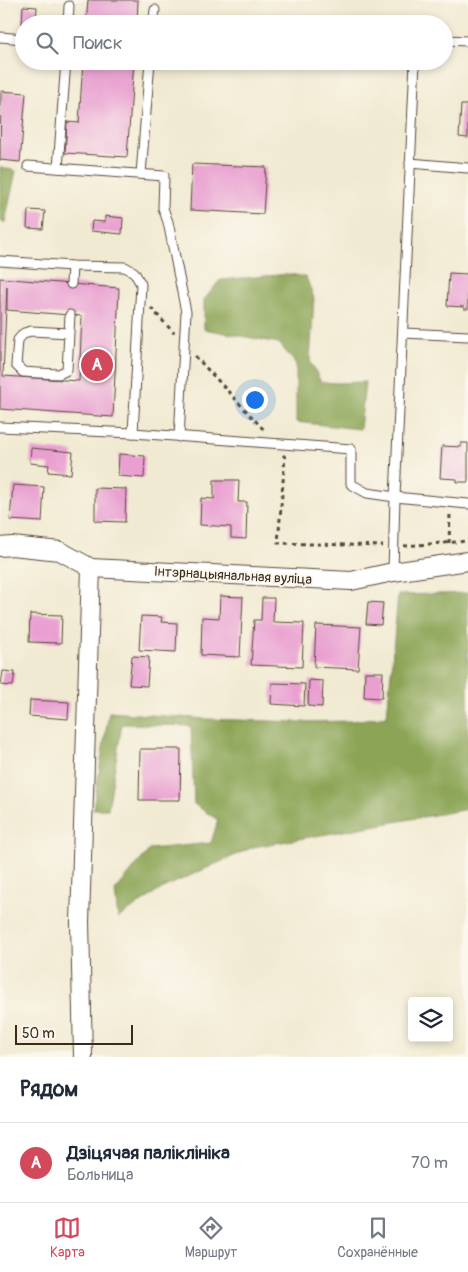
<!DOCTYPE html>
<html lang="ru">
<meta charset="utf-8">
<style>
:root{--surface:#fff;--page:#f6f6f7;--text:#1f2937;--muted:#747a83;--line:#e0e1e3;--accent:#d1495b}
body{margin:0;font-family:Pangolin,sans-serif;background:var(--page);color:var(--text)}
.controls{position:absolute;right:15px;bottom:15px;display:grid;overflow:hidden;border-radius:5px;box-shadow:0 2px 8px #0003}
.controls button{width:45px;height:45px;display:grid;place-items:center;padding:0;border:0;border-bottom:1px solid var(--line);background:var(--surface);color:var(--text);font:25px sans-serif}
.scale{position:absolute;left:15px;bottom:12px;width:118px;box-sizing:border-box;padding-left:5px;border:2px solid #3b2a1e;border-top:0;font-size:14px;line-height:18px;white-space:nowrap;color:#3b2a1e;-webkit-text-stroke:4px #fbf7ec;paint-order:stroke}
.you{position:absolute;left:254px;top:399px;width:18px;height:18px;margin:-12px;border:4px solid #fff;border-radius:50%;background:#1a73e8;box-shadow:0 0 0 8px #1a73e833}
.badge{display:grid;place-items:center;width:32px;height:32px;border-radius:50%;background:var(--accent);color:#fff;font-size:16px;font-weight:700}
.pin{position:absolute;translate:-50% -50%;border:2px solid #fff;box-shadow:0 1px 5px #0006}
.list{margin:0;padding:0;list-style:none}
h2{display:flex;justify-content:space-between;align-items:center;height:65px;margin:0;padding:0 20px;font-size:21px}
h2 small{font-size:16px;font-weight:400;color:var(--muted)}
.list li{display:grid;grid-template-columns:32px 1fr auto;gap:15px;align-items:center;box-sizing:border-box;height:80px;padding:0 20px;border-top:1px solid var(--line)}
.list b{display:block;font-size:19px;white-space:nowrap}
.list p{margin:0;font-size:16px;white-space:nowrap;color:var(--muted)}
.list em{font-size:16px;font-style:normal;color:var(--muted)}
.icon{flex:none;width:28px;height:28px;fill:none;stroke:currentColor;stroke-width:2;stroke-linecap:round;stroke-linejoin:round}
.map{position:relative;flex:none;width:468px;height:1057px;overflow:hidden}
.search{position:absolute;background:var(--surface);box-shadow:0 2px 8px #0003;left:15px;right:15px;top:15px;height:55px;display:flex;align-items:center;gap:12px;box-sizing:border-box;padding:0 18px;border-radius:28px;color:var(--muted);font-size:19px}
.sheet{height:145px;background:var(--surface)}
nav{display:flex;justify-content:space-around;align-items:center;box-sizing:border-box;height:70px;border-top:1px solid var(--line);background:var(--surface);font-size:14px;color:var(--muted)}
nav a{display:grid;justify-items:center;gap:2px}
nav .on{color:var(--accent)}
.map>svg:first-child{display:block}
</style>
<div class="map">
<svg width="468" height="1057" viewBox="0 0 468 1057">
<rect width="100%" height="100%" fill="#fbf7ec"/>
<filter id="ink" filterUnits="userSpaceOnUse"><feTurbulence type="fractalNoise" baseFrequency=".02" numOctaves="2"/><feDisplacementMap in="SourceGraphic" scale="10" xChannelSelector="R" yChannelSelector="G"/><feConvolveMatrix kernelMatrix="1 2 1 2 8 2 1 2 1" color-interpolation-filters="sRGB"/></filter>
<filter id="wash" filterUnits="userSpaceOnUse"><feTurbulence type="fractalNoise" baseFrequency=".0096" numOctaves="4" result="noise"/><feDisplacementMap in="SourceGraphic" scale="20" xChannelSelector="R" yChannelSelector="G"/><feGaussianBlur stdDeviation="1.12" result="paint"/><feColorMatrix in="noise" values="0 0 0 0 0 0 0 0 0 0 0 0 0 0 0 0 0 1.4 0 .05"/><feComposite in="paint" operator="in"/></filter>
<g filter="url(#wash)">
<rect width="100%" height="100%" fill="#f1ead2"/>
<g fill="#8ba455" stroke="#63673a">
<path d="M0,167L16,171L5,222H0Z"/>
<path d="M290,274L306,277L314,298L310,361L321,382L338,383L365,382L360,429L296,422V364L279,343L204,329V300L220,280Z"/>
<path d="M468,593V809L253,847L163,888L118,918L115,891L150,849L211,843L218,820L194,804L191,726L122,724L108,809H93L109,712L206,719L299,722L352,721L387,716L398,595Z"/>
</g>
<g id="blocks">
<g fill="#e9a0d1" fill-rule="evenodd">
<path d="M88,0H138L137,24H86Z"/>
<path d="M23,6L37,7L36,24H22Z"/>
<path d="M83,61H134L127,157L65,153L67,122L79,123Z"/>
<path d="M1,91L26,93L20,162L0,160Z"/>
<path d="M461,105H468V138L459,137Z"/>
<path d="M192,164L266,167L263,214L190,210Z"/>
<path d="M28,210L45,211L43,229L27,228Z"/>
<path d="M105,216L123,218L122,234L91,231L92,221L105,222Z"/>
<path d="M449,273L468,274V309H464V307L447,306Z"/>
<path d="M0,278L119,288L113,417L0,409ZM7,286V310L82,316L79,381L3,376Z"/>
<path d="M461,443H468V482H457V479L440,478L442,446L461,447Z"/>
<path d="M31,448L73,452L71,474L48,472L49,465L30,463Z"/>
<path d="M119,454L145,456L144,478L118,476Z"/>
<path d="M214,480H239L238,502H247L246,539L231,538V527L200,525L201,498L214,499Z"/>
<path d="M13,485L44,487L42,522L10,520Z"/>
<path d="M95,488L126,489L125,522L95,521Z"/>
<path d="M220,596L243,597L240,657L201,655L202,617L219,618Z"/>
<path d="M262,598H274L273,622L304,623L302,667L251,665L254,620H261Z"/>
<path d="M368,602L383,603L381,625L366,624Z"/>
<path d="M30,614L62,615L61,643L29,642Z"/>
<path d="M141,616L162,617L161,622L177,623L176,652L139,650Z"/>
<path d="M316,625L361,627L358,669L314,667Z"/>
<path d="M132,656L149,657L147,686L129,685Z"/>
<path d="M3,671L15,672L13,686L1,685Z"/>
<path d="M365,672H383L382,698L364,697Z"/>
<path d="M309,680L323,681L322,707L308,706Z"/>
<path d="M272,683L305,684L304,706L271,704Z"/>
<path d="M30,700L69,702L68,719L29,716Z"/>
<path d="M140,749H181L180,800H139Z"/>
</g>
</g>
</g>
<g filter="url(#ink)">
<use href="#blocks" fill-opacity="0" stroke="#564739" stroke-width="1"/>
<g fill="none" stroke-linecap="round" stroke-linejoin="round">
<defs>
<g id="service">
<path d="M68,24L69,6"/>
<path d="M153,24L155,10"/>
<path d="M0,37L24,39"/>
<path d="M444,40L468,41"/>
<path d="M410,163L468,168"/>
<path d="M28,166L164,176L163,208L168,222L186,312L179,437"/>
<path d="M58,168L66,61"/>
<path d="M141,174L150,61"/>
<path d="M0,261L72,266L125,267L134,272L141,284L133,433"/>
<path d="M71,284L72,266"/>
<path d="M69,333L31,331L24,333L18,340L16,365L23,372L38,373L59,374L67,370L70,315"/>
<path d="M403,333L468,336"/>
<path d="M0,427L133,433L351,449V484L367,493L395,497L468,504"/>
<path d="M393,572L395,497L415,61"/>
</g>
<g id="minor">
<path d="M0,547L12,546L60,551L91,568L351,581L393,572L468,561"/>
<path d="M83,1057L80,922L91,568"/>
</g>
</defs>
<use href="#service" stroke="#564739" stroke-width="11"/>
<use href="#minor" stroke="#564739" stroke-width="20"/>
<g stroke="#564739" stroke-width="3" stroke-dasharray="4 4" stroke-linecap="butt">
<path d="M151,308L174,333"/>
<path d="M195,356L266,432"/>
<path d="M283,455L285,457L278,543L383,546"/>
<path d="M449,543L450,514"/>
<path d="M404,546L468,541"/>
</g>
<use href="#service" stroke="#fff" stroke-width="9"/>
<use href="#minor" stroke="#fff" stroke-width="18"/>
</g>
</g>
<g text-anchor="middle" stroke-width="4" stroke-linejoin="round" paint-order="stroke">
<g font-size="14" fill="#3b2a1e" stroke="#fbf7ec">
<text transform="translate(233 575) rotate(3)" y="5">Інтэрнацыянальная вуліца</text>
</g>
</g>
</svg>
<div class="controls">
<button><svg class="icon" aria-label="layers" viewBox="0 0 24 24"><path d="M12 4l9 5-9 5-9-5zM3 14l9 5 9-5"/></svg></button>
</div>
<div class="scale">50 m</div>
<div class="you"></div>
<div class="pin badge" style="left:97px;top:365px">A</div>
<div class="search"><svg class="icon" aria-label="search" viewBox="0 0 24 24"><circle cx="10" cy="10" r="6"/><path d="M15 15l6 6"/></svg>Поиск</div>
</div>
<section class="sheet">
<h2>Рядом<small></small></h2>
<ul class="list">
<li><span class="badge">A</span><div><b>Дзіцячая паліклініка</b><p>Больница</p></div><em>70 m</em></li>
</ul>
</section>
<nav>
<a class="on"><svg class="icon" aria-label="map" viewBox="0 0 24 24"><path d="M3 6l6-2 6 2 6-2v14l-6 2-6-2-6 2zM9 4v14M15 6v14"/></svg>Карта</a>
<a><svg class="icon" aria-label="directions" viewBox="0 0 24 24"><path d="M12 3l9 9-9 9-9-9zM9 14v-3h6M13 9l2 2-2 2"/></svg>Маршрут</a>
<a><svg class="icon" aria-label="saved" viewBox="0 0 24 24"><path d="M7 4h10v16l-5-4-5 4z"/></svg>Сохранённые</a>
</nav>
